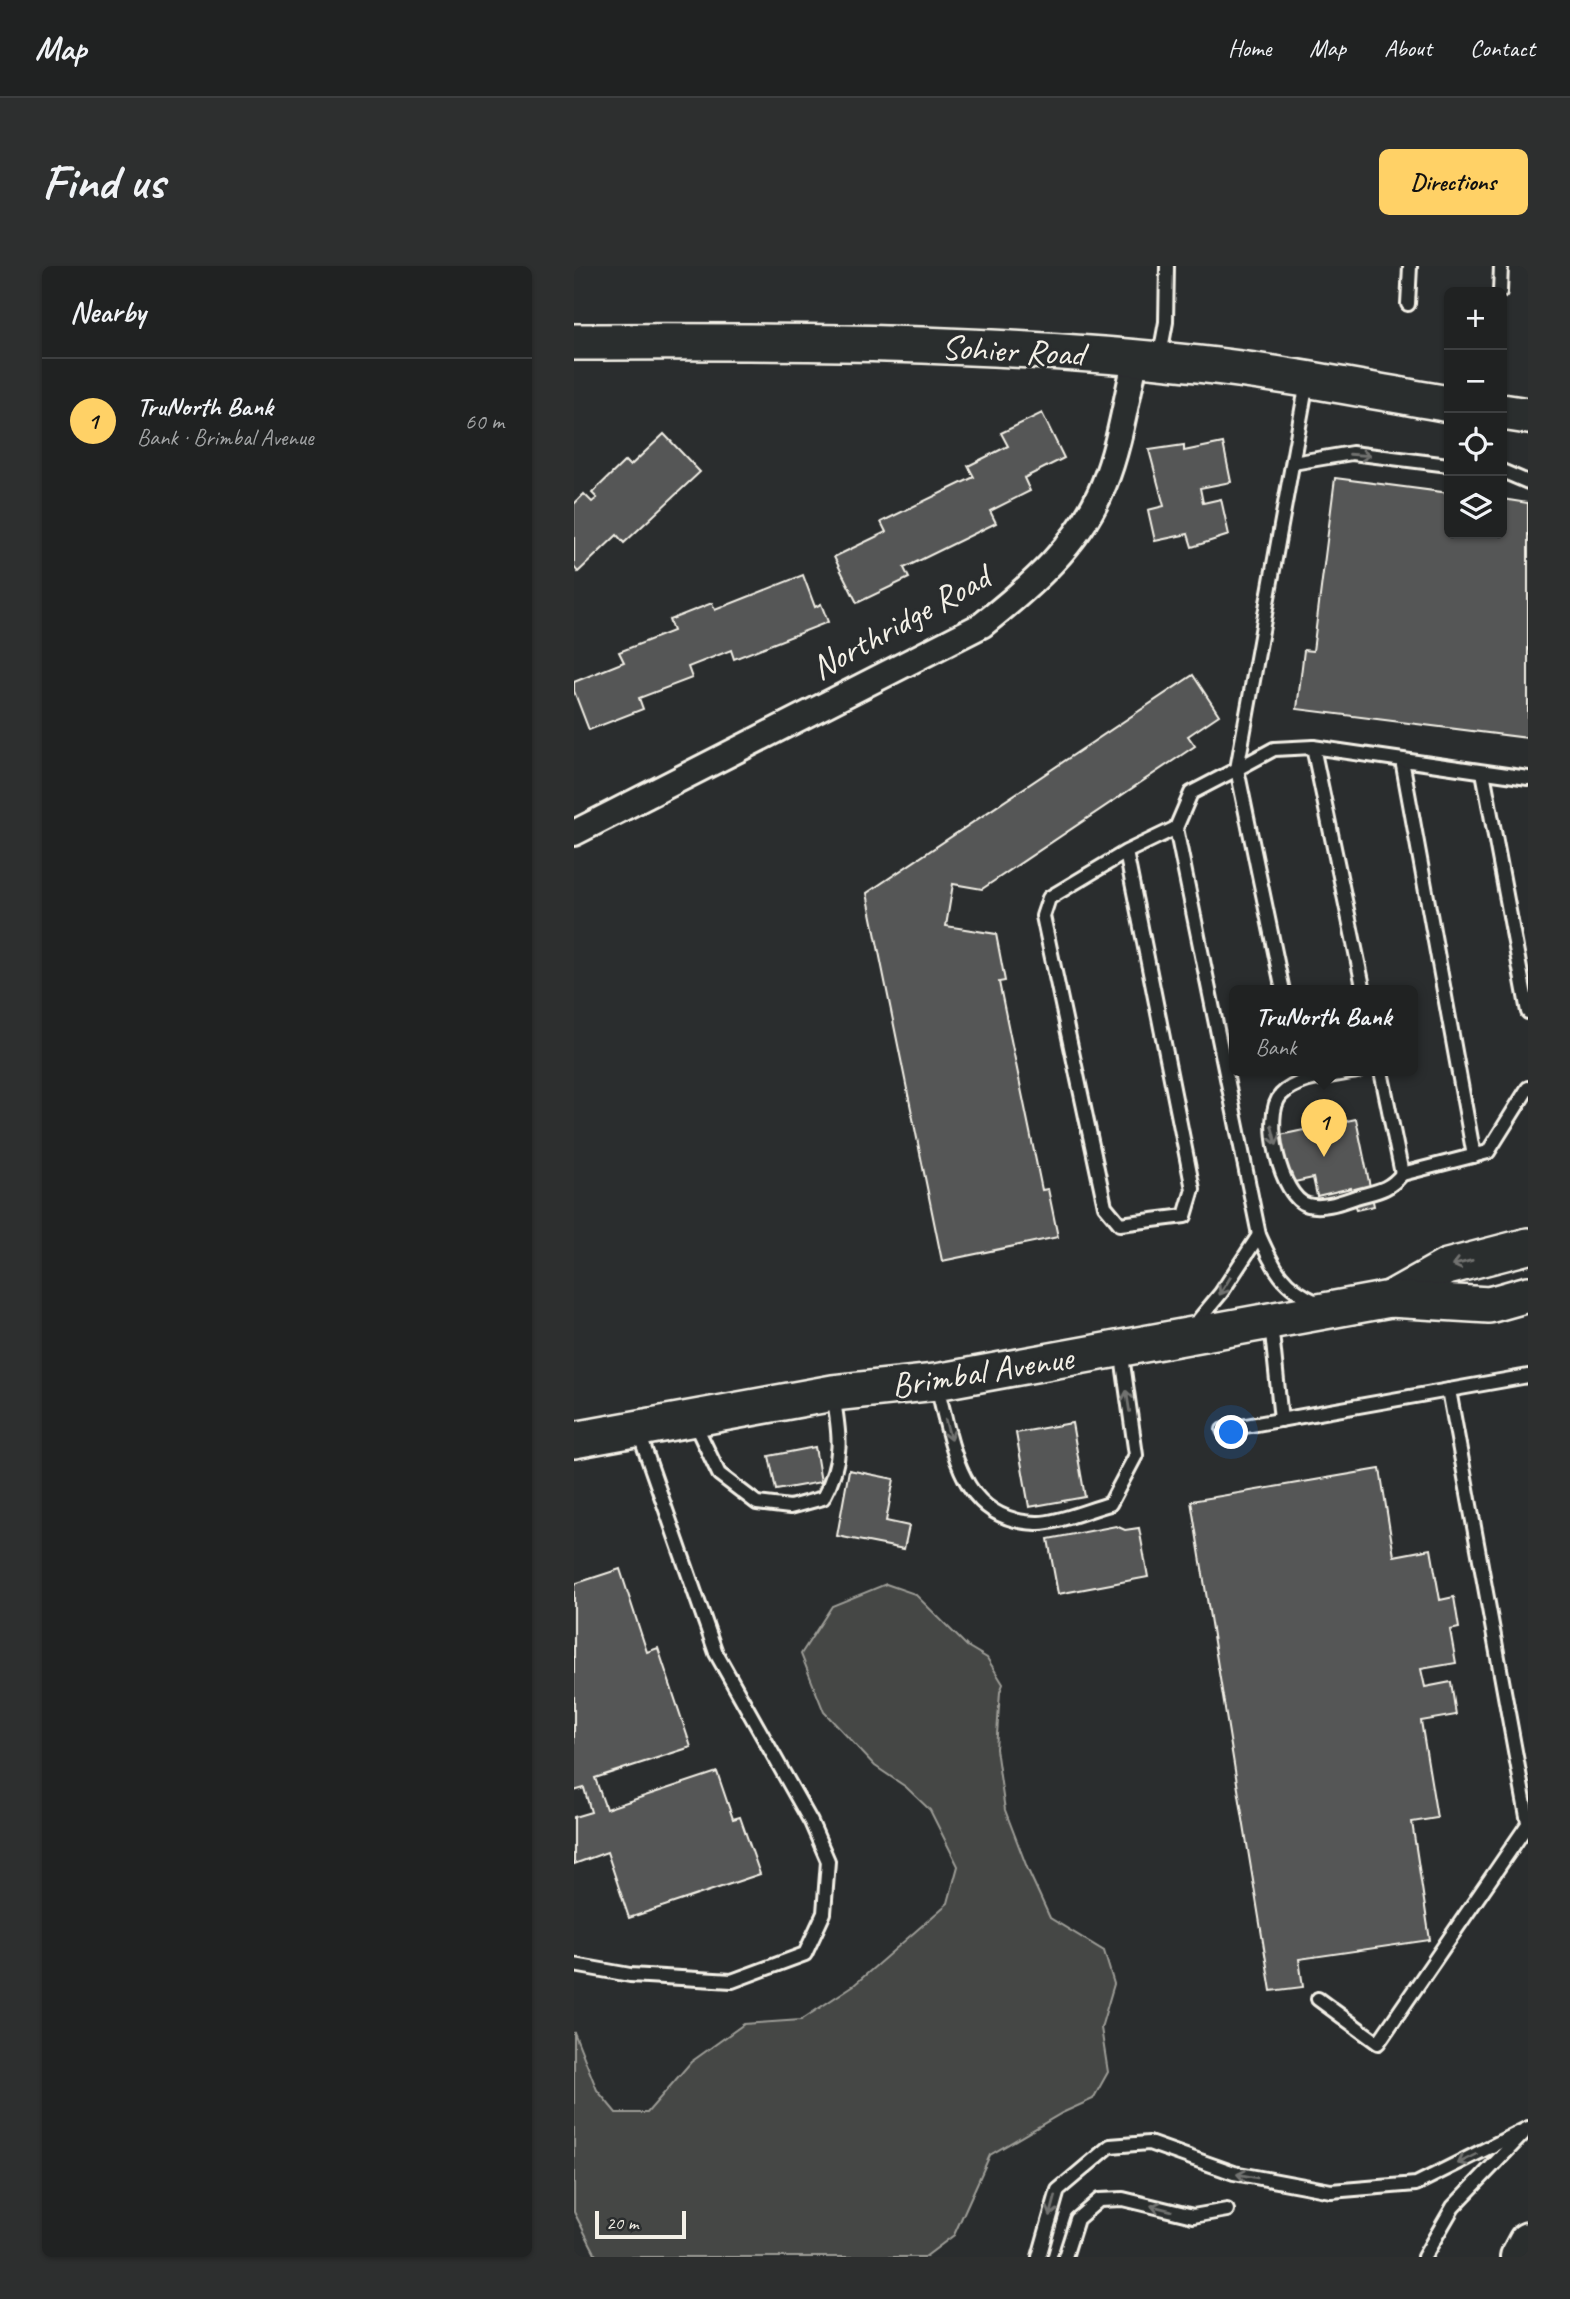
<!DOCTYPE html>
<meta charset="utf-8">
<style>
:root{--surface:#202222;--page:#2d2f2f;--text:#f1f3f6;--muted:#a2a4a5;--line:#3d3f40;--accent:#ffd166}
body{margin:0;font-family:Caveat,sans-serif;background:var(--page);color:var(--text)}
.controls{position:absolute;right:21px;top:21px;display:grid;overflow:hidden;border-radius:10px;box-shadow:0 2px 5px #0004}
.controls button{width:63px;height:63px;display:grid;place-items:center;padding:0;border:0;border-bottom:2px solid var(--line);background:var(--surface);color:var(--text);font:35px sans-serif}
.scale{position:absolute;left:21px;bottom:18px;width:91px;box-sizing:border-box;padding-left:7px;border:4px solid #f4f1e8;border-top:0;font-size:19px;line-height:24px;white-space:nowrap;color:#f4f1e8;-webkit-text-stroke:5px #2a2d2e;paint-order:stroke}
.you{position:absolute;left:658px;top:1167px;width:24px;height:24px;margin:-18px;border:5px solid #fff;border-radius:50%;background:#1a73e8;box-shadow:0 0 0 10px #1a73e833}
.badge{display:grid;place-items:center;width:46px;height:46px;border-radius:50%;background:var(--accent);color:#111;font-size:23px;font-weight:700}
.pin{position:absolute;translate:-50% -58px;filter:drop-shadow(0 2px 4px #0008)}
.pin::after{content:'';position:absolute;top:37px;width:24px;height:21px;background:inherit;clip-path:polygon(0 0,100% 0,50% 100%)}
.popup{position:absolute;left:655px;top:719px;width:189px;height:91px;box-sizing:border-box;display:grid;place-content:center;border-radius:10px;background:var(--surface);filter:drop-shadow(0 2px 5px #0005);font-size:23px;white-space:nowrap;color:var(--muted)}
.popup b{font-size:26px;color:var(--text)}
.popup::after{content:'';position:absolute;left:50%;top:100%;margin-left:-14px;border:14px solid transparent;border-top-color:var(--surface)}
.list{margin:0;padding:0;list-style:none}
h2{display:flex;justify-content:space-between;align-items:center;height:91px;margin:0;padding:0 28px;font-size:30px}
h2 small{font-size:23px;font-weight:400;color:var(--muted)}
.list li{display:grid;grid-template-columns:46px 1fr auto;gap:21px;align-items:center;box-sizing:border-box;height:126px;padding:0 28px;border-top:2px solid var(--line)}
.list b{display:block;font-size:26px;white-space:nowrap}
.list p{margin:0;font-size:23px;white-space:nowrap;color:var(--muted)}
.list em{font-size:23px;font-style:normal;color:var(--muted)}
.icon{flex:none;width:38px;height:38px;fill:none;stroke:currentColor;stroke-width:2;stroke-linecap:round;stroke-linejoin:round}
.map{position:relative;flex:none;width:954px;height:1991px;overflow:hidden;border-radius:10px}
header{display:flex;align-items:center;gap:42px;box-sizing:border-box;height:98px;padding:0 35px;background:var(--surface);border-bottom:2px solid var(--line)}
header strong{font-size:33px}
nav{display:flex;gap:38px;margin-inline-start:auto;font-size:24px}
.intro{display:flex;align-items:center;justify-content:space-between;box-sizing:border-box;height:168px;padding:0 42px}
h1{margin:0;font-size:49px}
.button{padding:18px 32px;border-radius:10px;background:var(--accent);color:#111;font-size:24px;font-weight:700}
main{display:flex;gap:42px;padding:0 42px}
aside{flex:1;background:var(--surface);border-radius:10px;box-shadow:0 2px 5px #0004}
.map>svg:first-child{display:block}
</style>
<header>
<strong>Map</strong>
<nav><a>Home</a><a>Map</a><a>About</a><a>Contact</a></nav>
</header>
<div class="intro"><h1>Find us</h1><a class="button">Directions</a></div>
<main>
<aside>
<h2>Nearby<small></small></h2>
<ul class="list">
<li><span class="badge">1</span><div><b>TruNorth Bank</b><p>Bank · Brimbal Avenue</p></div><em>60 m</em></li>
</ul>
</aside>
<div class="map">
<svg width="954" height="1991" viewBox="0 0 954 1991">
<rect width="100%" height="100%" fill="#2a2d2e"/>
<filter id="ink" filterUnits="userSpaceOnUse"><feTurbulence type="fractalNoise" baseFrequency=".0143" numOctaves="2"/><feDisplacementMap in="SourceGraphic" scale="14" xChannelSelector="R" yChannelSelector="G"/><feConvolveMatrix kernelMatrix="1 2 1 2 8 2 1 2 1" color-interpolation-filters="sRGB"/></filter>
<g filter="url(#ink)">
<path fill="#444645" stroke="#9c9c96" stroke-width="2" d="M312,1318L341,1328L393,1380L413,1392L429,1418L426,1426L422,1483L431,1544L454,1604L476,1652L530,1685L540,1718L527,1762L534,1806L519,1833L488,1847L416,1889L380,1969L351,1991H23L0,1946V1766L23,1824L42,1847H73L117,1796L170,1758L227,1754L280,1719L374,1637L384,1600L356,1544L332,1521L301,1500L250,1446L227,1388L258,1340Z"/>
<g fill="#555756" stroke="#f4f1e8" stroke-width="2">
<path d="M468,147L490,192L450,212L456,225L416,245L422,257L330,302L335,312L283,337L260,291L312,266L307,256L400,211L394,200L434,180L427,167Z"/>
<path d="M90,168L126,206L50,277L43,269L4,306L0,301V238L10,228L18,236L23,232L18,227L51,195L56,200Z"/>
<path d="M649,177L657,216L626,222L629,237L647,233L655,269L618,281L614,268L581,275L574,244L590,240L575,184L610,179V185Z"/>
<path d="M761,212L875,227V268H928V233L954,237V472L723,443L730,384L739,385Z"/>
<path d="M229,309L241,341L247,338L254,356L160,393L157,384L114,401L118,412L65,432L69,443L15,464L0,425V416L50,396L45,386L99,365L95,354L138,337L141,344Z"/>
<path d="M619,409L645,449L614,470L621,480L408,623L379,618L372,660L422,668L431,715L425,716L468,924L474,923L484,971L368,995L293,627Z"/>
<path d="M782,853L800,940L782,944L777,922L743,930L739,912L716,917L706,869Z"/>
<path d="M498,1157L511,1231L455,1241L442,1167Z"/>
<path d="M241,1181L247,1216L202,1224L195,1190Z"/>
<path d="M806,1203L820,1290L857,1283L866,1334L880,1331L885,1362L876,1364L882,1397L847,1403L851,1421L877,1416L882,1449L847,1455L863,1552L838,1556L856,1674L725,1693L729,1721L697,1725L617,1235Z"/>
<path d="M275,1204L320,1213L312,1255L335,1260L330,1283L263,1270Z"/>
<path d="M542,1260L551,1264L565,1262L574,1311L484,1328L474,1273Z"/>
<path d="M46,1303L73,1386L84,1382L117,1481L21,1512L32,1543L143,1506L159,1553L166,1551L186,1608L55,1652L33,1586L0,1598V1551L17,1546L10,1522L0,1525V1318Z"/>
</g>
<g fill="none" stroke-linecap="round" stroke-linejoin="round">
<defs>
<g id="service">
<path d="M926,26L927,0"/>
<path d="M834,38L836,0"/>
<path d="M585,94L592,56L593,0"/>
<path d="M733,116L663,503L617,527L602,562L685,969C700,1003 708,1021 744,1037"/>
<path d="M719,197L778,187L875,199"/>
<path d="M928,205L954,216"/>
<path d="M739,481L790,725"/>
<path d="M828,494L900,890"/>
<path d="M909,506L954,746"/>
<path d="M552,586L619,923L611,950L546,958L531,940L469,650L475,632L552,586L602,562"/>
<path d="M709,725L663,503L700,483L739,481L954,512"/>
<path d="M783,805C759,810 724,811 707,829C688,849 706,932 734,939C750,943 767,936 782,931C803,925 814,925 828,908"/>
<path d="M807,805L828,908L914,886L954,822"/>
<path d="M697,1057L707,1154"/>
<path d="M618,1062L647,1027L685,969"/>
<path d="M363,1120C379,1180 385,1255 463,1257C482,1258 516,1243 536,1238L562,1189L547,1083"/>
<path d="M875,1124L954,1556"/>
<path d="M119,1154L145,1208L183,1237L216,1241L249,1232C270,1194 266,1169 259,1129"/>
<path d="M649,1164L954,1110"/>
<path d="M0,1699L56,1709L158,1715L231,1688L250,1647L254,1595L237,1556L142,1387L64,1164"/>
<path d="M744,1733L804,1777L954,1558"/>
<path d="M465,1991L484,1924L536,1880L575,1877L660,1907L757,1925L842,1918L954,1862"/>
<path d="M491,1991L503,1953L525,1934L549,1933L619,1950L653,1944"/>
<path d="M850,1991L879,1941L949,1868"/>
</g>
<path id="minor" d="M0,567L408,359C456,321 507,277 530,218C546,179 552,133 562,92"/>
<g id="secondary">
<path d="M0,76C208,75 417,75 624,98C708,107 792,124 875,138"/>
<path d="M928,146L954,150"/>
<path d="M816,1033L873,1001L954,980"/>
<path d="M0,1174L259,1127L362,1116L816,1033L915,1039L954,1028"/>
</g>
<path id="motorway" d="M946,1991L954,1976"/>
</defs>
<use href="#service" stroke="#f4f1e8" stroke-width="18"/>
<use href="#minor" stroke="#f4f1e8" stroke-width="30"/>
<use href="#secondary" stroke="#f4f1e8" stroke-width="40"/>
<use href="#motorway" stroke="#f4f1e8" stroke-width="44"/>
<use href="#service" stroke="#2a2d2e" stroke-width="12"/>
<use href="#minor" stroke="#2a2d2e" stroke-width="24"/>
<use href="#secondary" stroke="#2a2d2e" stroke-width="35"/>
<use href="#motorway" stroke="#2a2d2e" stroke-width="38"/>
</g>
<defs><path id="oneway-shaft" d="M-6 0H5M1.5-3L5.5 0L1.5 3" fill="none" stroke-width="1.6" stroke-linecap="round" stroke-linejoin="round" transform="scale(1.75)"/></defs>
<g stroke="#71726f">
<use href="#oneway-shaft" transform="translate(786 189) rotate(4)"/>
<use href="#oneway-shaft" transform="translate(700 869) rotate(76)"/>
<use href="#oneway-shaft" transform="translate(888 997) rotate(166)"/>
<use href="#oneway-shaft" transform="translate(651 1020) rotate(122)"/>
<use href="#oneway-shaft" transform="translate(554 1135) rotate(-99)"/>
<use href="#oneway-shaft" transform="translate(374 1164) rotate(75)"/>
<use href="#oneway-shaft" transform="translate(893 1893) rotate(153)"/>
<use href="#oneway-shaft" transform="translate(673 1910) rotate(-170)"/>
<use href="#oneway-shaft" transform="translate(479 1940) rotate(105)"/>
<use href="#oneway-shaft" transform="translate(587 1942) rotate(-166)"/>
</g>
</g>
<g text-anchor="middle" stroke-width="6" stroke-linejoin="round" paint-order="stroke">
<g font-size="35" fill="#f4f1e8" stroke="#2a2d2e">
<text transform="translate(439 84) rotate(3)" y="12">Sohier Road</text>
<text transform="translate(326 356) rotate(-29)" y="12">Northridge Road</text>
<text transform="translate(408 1105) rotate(-9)" y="12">Brimbal Avenue</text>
</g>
</g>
</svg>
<div class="controls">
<button>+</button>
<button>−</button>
<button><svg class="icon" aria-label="locate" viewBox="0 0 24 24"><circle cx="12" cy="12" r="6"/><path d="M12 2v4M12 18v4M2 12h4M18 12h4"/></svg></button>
<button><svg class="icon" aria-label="layers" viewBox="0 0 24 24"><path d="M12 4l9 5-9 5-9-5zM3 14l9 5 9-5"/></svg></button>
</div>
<div class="scale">20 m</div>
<div class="you"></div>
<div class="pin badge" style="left:750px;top:891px">1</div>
<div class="popup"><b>TruNorth Bank</b>Bank</div>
</div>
</main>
